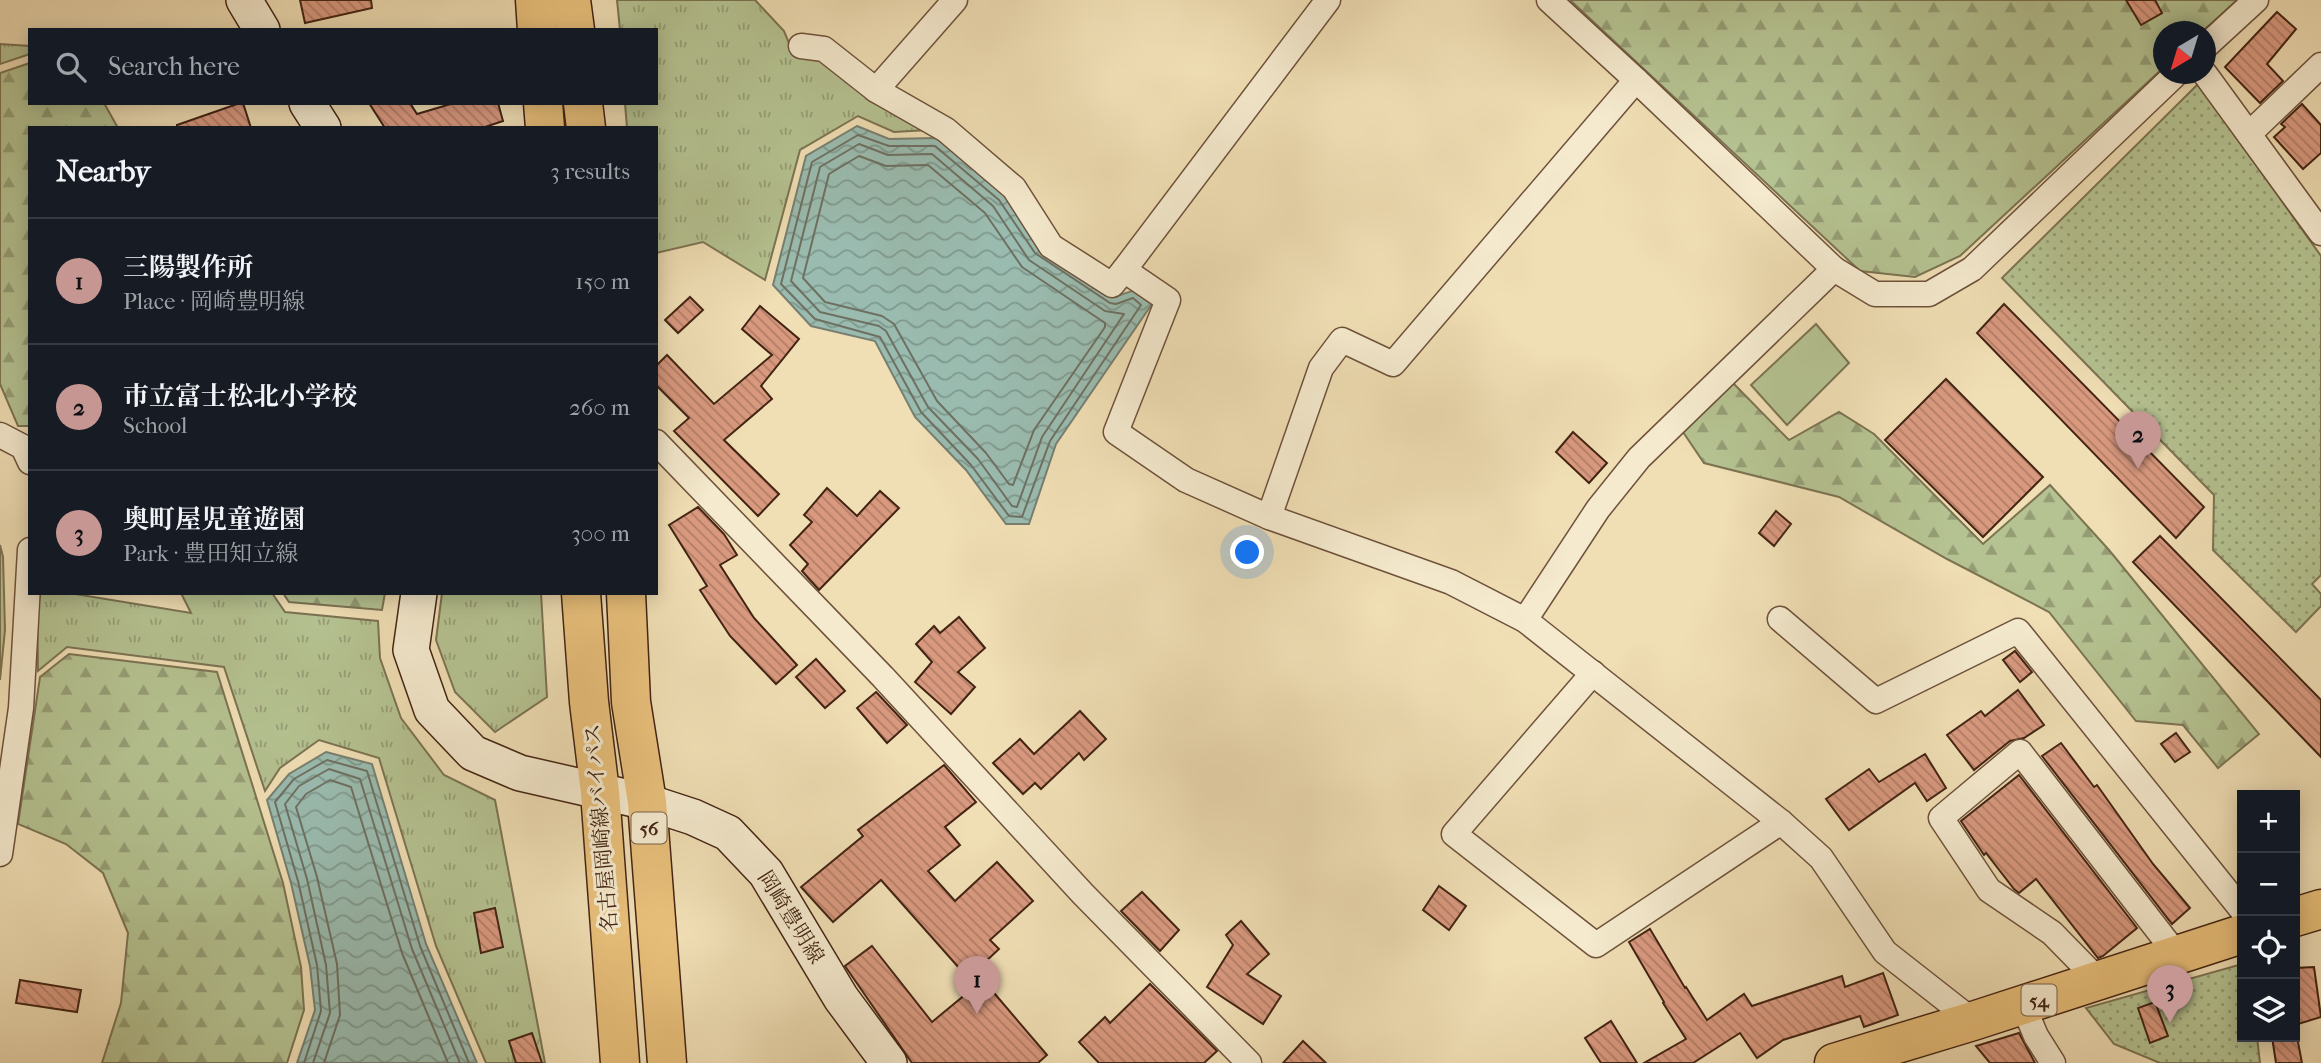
<!DOCTYPE html>
<meta charset="utf-8">
<style>
:root{--surface:#171b24;--page:#20242c;--text:#f1f3f6;--muted:#9ea1a6;--line:#363941;--accent:#c59692}
body{margin:0;font-family:"IM FELL French Canon","Noto Serif JP",serif;background:var(--page);color:var(--text)}
.controls{position:absolute;right:21px;bottom:21px;display:grid;overflow:hidden;border-radius:0px;box-shadow:0 4px 18px #0003}
.controls button{width:63px;height:63px;display:grid;place-items:center;padding:0;border:0;border-bottom:2px solid var(--line);background:var(--surface);color:var(--text);font:35px sans-serif}
.compass{position:absolute;left:2153px;top:21px;width:63px;height:63px;border-radius:50%;background:var(--surface);box-shadow:0 4px 18px #0003;rotate:218deg}
.you{position:absolute;left:1248px;top:553px;width:24px;height:24px;margin:-18px;border:5px solid #fff;border-radius:50%;background:#1a73e8;box-shadow:0 0 0 10px #1a73e833}
.badge{display:grid;place-items:center;width:46px;height:46px;border-radius:50%;background:var(--accent);color:#111;font-size:23px;font-weight:700}
.pin{position:absolute;translate:-50% -58px;filter:drop-shadow(0 2px 4px #0008)}
.pin::after{content:'';position:absolute;top:37px;width:24px;height:21px;background:inherit;clip-path:polygon(0 0,100% 0,50% 100%)}
.list{margin:0;padding:0;list-style:none}
h2{display:flex;justify-content:space-between;align-items:center;height:91px;margin:0;padding:0 28px;font-size:30px}
h2 small{font-size:23px;font-weight:400;color:var(--muted)}
.list li{display:grid;grid-template-columns:46px 1fr auto;gap:21px;align-items:center;box-sizing:border-box;height:126px;padding:0 28px;border-top:2px solid var(--line)}
.list b{display:block;font-size:26px;white-space:nowrap}
.list p{margin:0;font-size:23px;white-space:nowrap;color:var(--muted)}
.list em{font-size:23px;font-style:normal;color:var(--muted)}
.icon{flex:none;width:38px;height:38px;fill:none;stroke:currentColor;stroke-width:2;stroke-linecap:round;stroke-linejoin:round}
.map{position:relative;flex:none;width:2321px;height:1063px;overflow:hidden}
.search{position:absolute;background:var(--surface);box-shadow:0 4px 18px #0003;left:28px;top:28px;width:630px;height:77px;display:flex;align-items:center;gap:18px;box-sizing:border-box;padding:0 24px;border-radius:0px;color:var(--muted);font-size:26px}
.panel{position:absolute;background:var(--surface);box-shadow:0 4px 18px #0003;left:28px;top:126px;width:630px;height:469px;border-radius:0px}
.map>svg:first-child{display:block}
</style>
<div class="map">
<svg width="2321" height="1063" viewBox="0 0 2321 1063">
<defs>
<pattern id="grass-tufts" width="24" height="20" patternUnits="userSpaceOnUse" patternTransform="scale(1.75)"><rect width="24" height="20" fill="#b5c291"/><path d="M3 7l-1-3M5 7V3M7 7l1-3M15 17l-1-3M17 17v-4M19 17l1-3" fill="none" stroke="#959d75"/></pattern>
<pattern id="forest-firs" width="22" height="20" patternUnits="userSpaceOnUse" patternTransform="scale(1.75)"><rect width="22" height="20" fill="#b5c291"/><path d="M5 1l3.5 6h-7zM16 11l3.5 6h-7z" fill="#959d75"/></pattern>
<pattern id="park-dots" width="8" height="8" patternUnits="userSpaceOnUse" patternTransform="scale(1.75)"><rect width="8" height="8" fill="#b5c291"/><path d="M2 2h.1M6 6h.1" fill="none" stroke="#959d75" stroke-width="1.8" stroke-linecap="round"/></pattern>
<pattern id="water-waves" width="16" height="10" patternUnits="userSpaceOnUse" patternTransform="scale(1.75)"><rect width="16" height="10" fill="#9abcb0"/><path d="M0 5q4-4 8 0t8 0" fill="none" stroke="#7f998e"/></pattern>
<pattern id="building-back-hatch" width="6" height="6" patternUnits="userSpaceOnUse" patternTransform="scale(1.75)"><rect width="6" height="6" fill="#d9997f"/><path d="M-1 5l2 2M0 0l6 6M5-1l2 2" fill="none" stroke="#b27d67"/></pattern>
</defs>
<rect width="100%" height="100%" fill="#f0deb4"/>
<filter id="stains"><feTurbulence type="fractalNoise" baseFrequency=".00286" numOctaves="4"/><feColorMatrix values="0 0 0 0 .2 0 0 0 0 .09 0 0 0 0 .02 0 0 0 .5 -.17"/></filter>
<radialGradient id="worn" r=".72"><stop offset=".6" stop-color="#630" stop-opacity="0"/><stop offset="1" stop-color="#630" stop-opacity=".3"/></radialGradient>
<g fill="url(#grass-tufts)" stroke="#7c7352" stroke-width="2">
<path d="M617,0H755L784,31L794,55L819,59L930,130L894,132L858,116L800,150L765,280L703,242L656,253V128H627L625,103H656V30H620Z"/>
<path d="M0,44L30,46V54L0,64Z"/>
<path d="M37,593H69L191,613L181,593H272L285,612L378,621L380,658L401,718L444,775L495,800L545,1063H486L436,946L379,758L319,740L280,768L265,791L224,667L67,647L38,671Z"/>
<path d="M442,593H541L547,697L495,732L455,692L436,640Z"/>
</g>
<g fill="url(#forest-firs)" stroke="#7c7352" stroke-width="2">
<path d="M1570,0H2237L2203,31L2164,32L2163,68L1960,256L1915,277L1860,271Z"/>
<path d="M30,63V103H104L118,128H30V426H18L0,384V73Z"/>
<path d="M1731,381L1789,440L1839,412L1874,434L1983,544L2050,485L2109,550L2259,734L2218,768L2183,725L2136,721L2049,612L1947,559L1839,497L1704,463L1681,429Z"/>
<path d="M283,593H385L382,610L289,602Z"/>
<path d="M69,654L217,672L283,883L301,967L304,1010L287,1063H102L121,1003L128,933L103,873L66,844L18,824L40,677Z"/>
</g>
<g fill="url(#park-dots)" stroke="#7c7352" stroke-width="2">
<path d="M2198,84L2321,256V575L2312,584L2321,594V606L2296,632L2213,550L2214,495L2002,278Z"/>
<path d="M2242,964V1037H2257L2260,1063H2160L2114,1044L2086,1008Z"/>
</g>
<g fill="#b5c291" stroke="#7c7352" stroke-width="2">
<path d="M1816,324L1849,363L1787,425L1751,385Z"/>
<path d="M0,545L3,557L5,630L0,680Z"/>
</g>
<g fill="url(#water-waves)" stroke="#777f71" stroke-width="2">
<path d="M857,126L889,139L936,138L1005,195L1039,248L1114,297L1135,290L1152,304L1056,444L1029,524H1006L966,470L915,417L875,341L811,326L773,285L806,156Z"/>
<path d="M326,752L372,764L426,944L477,1063H297L315,1010L310,966L291,883L267,800L289,774Z"/>
</g>
<g fill="none" stroke-linecap="round" stroke-linejoin="round">
<g stroke="#6e7062" stroke-width="2">
<path d="M858,135L889,146H935L999,200L1035,253L1110,303L1116,304L1133,298L1141,305L1050,441L1022,517L1009,516L971,465L921,412L880,337L815,319L781,284L812,162Z"/>
<path d="M859,144L888,155L932,154L993,206L1029,260L1105,311L1124,314L1042,437L1017,507L1012,506L978,459L928,407L886,331L879,326L820,312L791,281L820,167Z"/>
<path d="M859,156L886,166L928,165L985,213L1022,267L1105,323V327L1034,430L1013,485L1009,484L986,453L937,401L894,324L882,316L825,302L803,278L829,174Z"/>
<path d="M304,1063L321,1011L317,965L298,881L275,802L294,779L327,760L367,771L420,946L469,1063"/>
<path d="M313,1063L330,1013L326,965L307,879L285,804L299,786L329,769L360,779L412,949L460,1063"/>
<path d="M324,1063L340,1015L337,964L317,877L296,807L306,794L330,780L351,787L402,953L448,1063"/>
</g>
</g>
<g fill="url(#building-back-hatch)" stroke="#432413" stroke-width="2">
<path d="M300,0H371L372,8L305,23Z"/>
<path d="M2126,0H2155L2162,13L2141,25Z"/>
<path d="M2277,12L2296,29L2267,64L2283,81L2260,103L2225,67Z"/>
<path d="M240,103H243L251,128H177V125Z"/>
<path d="M369,103H410L417,114L454,103H498L503,121L482,128H385Z"/>
<path d="M2302,104L2321,125V153L2303,169L2274,137L2285,127L2281,124Z"/>
<path d="M690,297L703,310L678,333L665,320Z"/>
<path d="M2004,304L2204,507L2176,538L1977,333Z"/>
<path d="M760,306L799,339L761,386L772,399L724,440L779,494L758,516L674,431L689,418L656,385V366L667,355L714,404L772,355L742,329Z"/>
<path d="M1946,379L2043,477L1983,537L1885,440Z"/>
<path d="M1573,432L1607,463L1589,483L1556,452Z"/>
<path d="M827,488L857,516L880,491L899,508L819,590L802,571L808,564L790,545L812,522L804,515Z"/>
<path d="M698,507L724,534L737,555L720,565L754,618L797,665L776,684L730,636L700,590L707,586L669,525Z"/>
<path d="M1776,511L1791,524L1774,546L1759,533Z"/>
<path d="M2160,536L2321,700V757L2133,562Z"/>
<path d="M959,617L985,648L958,672L975,687L951,714L915,682L932,662L916,644L934,626L940,633Z"/>
<path d="M2015,651L2032,672L2020,682L2003,660Z"/>
<path d="M816,659L845,691L825,708L796,677Z"/>
<path d="M2018,690L2044,725L2024,738L2010,741L1974,770L1947,735L1981,711L1985,716Z"/>
<path d="M876,692L907,725L887,743L857,708Z"/>
<path d="M1080,711L1106,739L1084,760L1079,753L1041,789L1035,783L1023,794L993,763L1020,739L1034,754Z"/>
<path d="M2176,733L2190,752L2175,762L2161,744Z"/>
<path d="M2061,743L2094,787L2097,785L2153,864L2190,908L2172,924L2042,756Z"/>
<path d="M1925,754L1946,788L1927,801L1915,783L1849,830L1826,799L1869,769L1879,782Z"/>
<path d="M944,765L976,802L945,827L960,845L928,871L955,901L997,862L1033,901L990,940L999,949L968,978L881,880L833,922L801,887L863,836L858,830Z"/>
<path d="M2019,775L2137,928L2103,956L2098,958L2036,879L2019,893L2014,889L1986,853L1984,855L1961,821Z"/>
<path d="M1439,886L1466,906L1449,930L1423,910Z"/>
<path d="M1142,892L1179,930L1160,951L1121,911Z"/>
<path d="M495,908L503,947L481,953L474,913Z"/>
<path d="M1241,921L1269,954L1247,974L1281,996L1263,1024L1207,987L1233,945L1226,935Z"/>
<path d="M1650,929L1685,988L1686,987L1707,1020L1744,994L1752,1006L1842,976L1845,987L1883,973L1898,1015L1864,1027L1860,1016L1783,1040L1757,1058L1740,1033L1693,1063H1644L1686,1039L1663,1003L1664,1002L1629,942Z"/>
<path d="M872,946L932,1022L983,980L1047,1055L1038,1063H912L845,966Z"/>
<path d="M2314,967L2321,1017L2295,1025V968Z"/>
<path d="M20,980L81,990L77,1012L16,1003Z"/>
<path d="M1150,984L1217,1051L1204,1063H1099L1079,1042L1105,1017L1110,1023Z"/>
<path d="M2155,1002L2168,1036L2150,1043L2138,1008Z"/>
<path d="M1611,1021L1637,1063H1601L1585,1038Z"/>
<path d="M532,1033L542,1063H516L509,1041Z"/>
<path d="M2019,1033L2035,1063H1990L1976,1046Z"/>
<path d="M2272,1037H2297L2302,1063H2276Z"/>
<path d="M1303,1041L1326,1063H1283Z"/>
</g>
<g fill="none" stroke-linecap="round" stroke-linejoin="round">
<defs>
<g id="street">
<path d="M1549,0L1636,80L1834,269L1875,294H1929L1972,269L2176,74"/>
<path d="M801,46L824,49L876,90L946,130L1014,188L1051,246L1112,285L1124,270L1168,300L1116,432L1186,480L1269,517L1451,582L1525,620L1781,822L1821,858L1885,952L1973,1021"/>
<path d="M2206,46L2256,0"/>
<path d="M2205,74L2321,233"/>
<path d="M876,90L955,0"/>
<path d="M2249,134L2321,65"/>
<path d="M1124,270L1328,0"/>
<path d="M0,435L23,447L30,462"/>
<path d="M656,442L883,677L1083,894L1249,1063"/>
<path d="M1269,517L1321,368L1342,340L1393,364L1636,80"/>
<path d="M1780,619L1876,701L2018,631L2242,910"/>
<path d="M1525,620L1598,509L1639,458L1834,269"/>
<path d="M1593,673L1454,834L1596,945L1781,822"/>
<path d="M0,854L21,708L30,550"/>
<path d="M2099,981L2052,933L1989,890L1941,818L2020,752L2177,955"/>
<path d="M2023,1005L2036,1036L2053,1063"/>
</g>
<g id="secondary">
<path d="M244,0L262,30"/>
<path d="M307,103L323,128"/>
<path d="M419,593L411,650L432,710L473,753L520,773L647,802L693,817L728,833L766,873L841,998L889,1063"/>
</g>
<g id="primary">
<path d="M535,0L537,30"/>
<path d="M571,0L575,30"/>
<path d="M543,103L545,128"/>
<path d="M583,103L586,128"/>
<path d="M581,593L589,702L600,792L620,1063"/>
<path d="M626,593L631,702L647,802L667,1063"/>
<path d="M2295,917L2321,909"/>
<path d="M1834,1063L1973,1021L2242,934"/>
</g>
</defs>
<use href="#street" stroke="#6e523b" stroke-width="27"/>
<use href="#secondary" stroke="#432413" stroke-width="38"/>
<use href="#primary" stroke="#432413" stroke-width="41"/>
<use href="#street" stroke="#f5eace" stroke-width="24"/>
<use href="#secondary" stroke="#f5eace" stroke-width="35"/>
<use href="#primary" stroke="#e8bf7a" stroke-width="38"/>
</g>
<g text-anchor="middle" stroke-width="6" stroke-linejoin="round" paint-order="stroke">
<g fill="#f5eace" stroke="#785f4b" stroke-width="2">
<rect x="631.5" y="812.5" width="35" height="31" rx="5"/>
<rect x="2021.5" y="984.5" width="35" height="31" rx="5"/>
</g>
<g font-size="19" font-weight="bold" fill="#432413">
<text x="649" y="835">56</text>
<text x="2039" y="1007">54</text>
</g>
<g font-size="21" fill="#432413" stroke="#f5eace">
<text transform="translate(601 828) rotate(-95)" y="7">名古屋岡崎線バイパス</text>
<text transform="translate(791 917) rotate(58)" y="7">岡崎豊明線</text>
</g>
</g>
<rect width="100%" height="100%" filter="url(#stains)"/>
<rect width="100%" height="100%" fill="url(#worn)"/>
</svg>
<div class="controls">
<button>+</button>
<button>−</button>
<button><svg class="icon" aria-label="locate" viewBox="0 0 24 24"><circle cx="12" cy="12" r="6"/><path d="M12 2v4M12 18v4M2 12h4M18 12h4"/></svg></button>
<button><svg class="icon" aria-label="layers" viewBox="0 0 24 24"><path d="M12 4l9 5-9 5-9-5zM3 14l9 5 9-5"/></svg></button>
</div>
<svg class="compass" viewBox="-18 -18 36 36"><path d="M0-13l5 13h-10z" fill="#e53935"/><path d="M0 13l5-13h-10z" fill="#9ea1a6"/></svg>
<div class="you"></div>
<div class="pin badge" style="left:977px;top:1014px">1</div>
<div class="pin badge" style="left:2138px;top:469px">2</div>
<div class="pin badge" style="left:2170px;top:1023px">3</div>
<div class="search"><svg class="icon" aria-label="search" viewBox="0 0 24 24"><circle cx="10" cy="10" r="6"/><path d="M15 15l6 6"/></svg>Search here</div>
<section class="panel">
<h2>Nearby<small>3 results</small></h2>
<ul class="list">
<li><span class="badge">1</span><div><b>三陽製作所</b><p>Place · 岡崎豊明線</p></div><em>150 m</em></li>
<li><span class="badge">2</span><div><b>市立富士松北小学校</b><p>School</p></div><em>260 m</em></li>
<li><span class="badge">3</span><div><b>奥町屋児童遊園</b><p>Park · 豊田知立線</p></div><em>300 m</em></li>
</ul>
</section>
</div>
